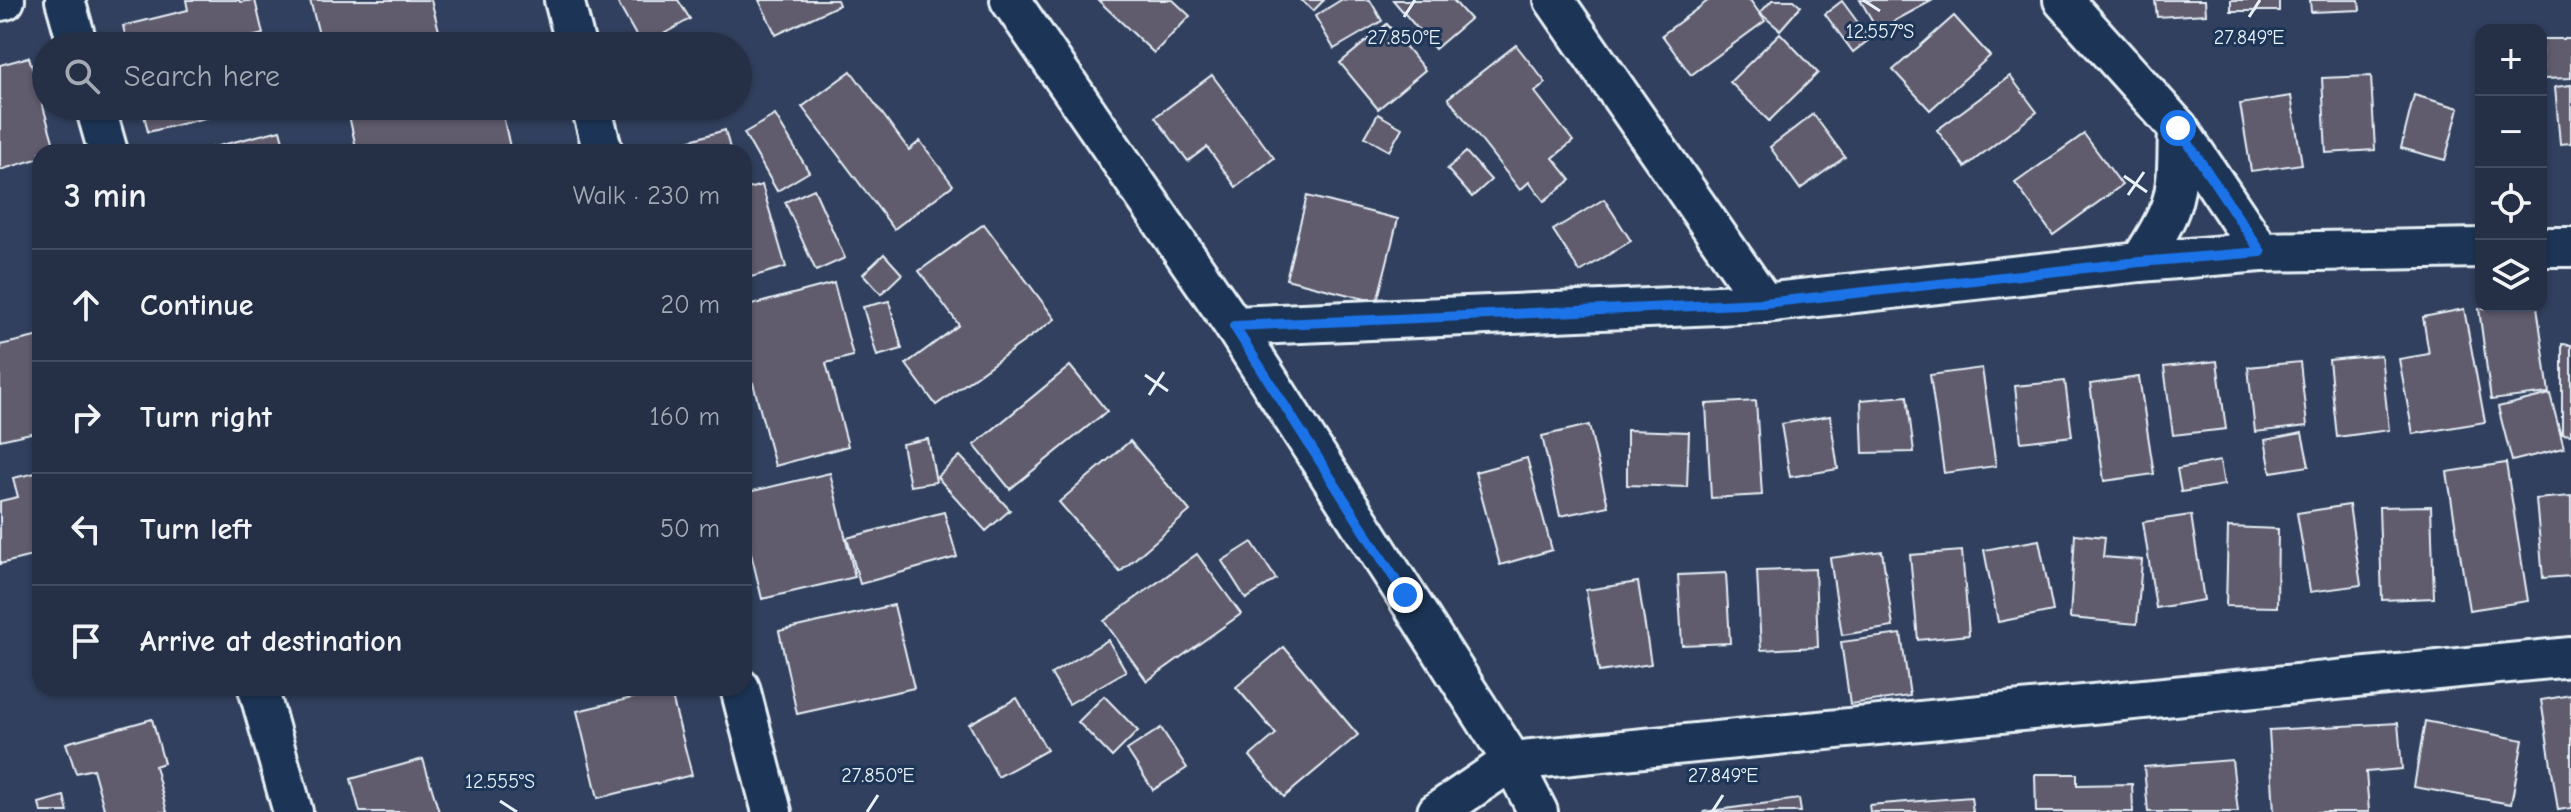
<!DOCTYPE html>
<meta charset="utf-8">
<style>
:root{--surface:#253046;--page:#313c51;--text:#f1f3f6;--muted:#a3a9b3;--line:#424b5f}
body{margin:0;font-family:"Comic Neue",sans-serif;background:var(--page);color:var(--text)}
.controls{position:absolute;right:24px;top:24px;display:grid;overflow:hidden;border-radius:16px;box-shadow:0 2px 6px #0004}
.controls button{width:72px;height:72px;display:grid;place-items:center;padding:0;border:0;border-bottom:2px solid var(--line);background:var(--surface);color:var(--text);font:40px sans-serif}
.stop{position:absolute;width:24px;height:24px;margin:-18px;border:6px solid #1a73e8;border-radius:50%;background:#fff}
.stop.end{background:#1a73e8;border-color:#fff;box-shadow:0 2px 8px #0008}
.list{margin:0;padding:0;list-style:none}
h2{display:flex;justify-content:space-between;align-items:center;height:104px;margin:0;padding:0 32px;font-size:34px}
h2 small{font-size:26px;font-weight:400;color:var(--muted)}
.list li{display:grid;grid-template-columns:52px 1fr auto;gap:24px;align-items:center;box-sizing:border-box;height:112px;padding:0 32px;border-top:2px solid var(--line)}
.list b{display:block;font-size:30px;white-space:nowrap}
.list em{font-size:26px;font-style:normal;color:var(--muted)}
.icon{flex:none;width:44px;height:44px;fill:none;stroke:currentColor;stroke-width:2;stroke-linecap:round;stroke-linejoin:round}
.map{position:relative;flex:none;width:2571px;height:812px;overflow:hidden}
.search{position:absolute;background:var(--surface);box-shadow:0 2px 6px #0004;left:32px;top:32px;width:720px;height:88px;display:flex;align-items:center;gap:20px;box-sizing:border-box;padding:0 28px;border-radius:44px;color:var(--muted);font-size:30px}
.panel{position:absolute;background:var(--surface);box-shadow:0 2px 6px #0004;left:32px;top:144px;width:720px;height:552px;border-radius:24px}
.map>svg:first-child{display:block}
</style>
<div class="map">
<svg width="2571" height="812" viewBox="0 0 2571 812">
<rect width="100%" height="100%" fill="#31405e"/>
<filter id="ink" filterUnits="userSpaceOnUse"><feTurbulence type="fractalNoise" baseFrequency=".0125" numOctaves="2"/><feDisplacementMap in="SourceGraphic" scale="16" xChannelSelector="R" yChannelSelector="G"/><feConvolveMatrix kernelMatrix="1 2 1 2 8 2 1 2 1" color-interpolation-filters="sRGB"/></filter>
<g filter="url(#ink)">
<g fill="#605b6e" stroke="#e8f1f8" stroke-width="2">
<path d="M186,0H239L240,2L255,0L263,34L251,37L253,46H128L123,26L188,10Z"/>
<path d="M310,0H431L443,46H322Z"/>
<path d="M616,0H678L690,19L642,46Z"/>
<path d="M759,0H837L839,5L776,35Z"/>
<path d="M1098,0H1173L1190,16L1154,53Z"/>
<path d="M1301,0H1324L1313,11Z"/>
<path d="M1341,0H1370L1382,21L1334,49L1315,16Z"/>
<path d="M1393,0H1453L1470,19L1435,49Z"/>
<path d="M1709,0H1750L1765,21L1691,75L1662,35Z"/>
<path d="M1772,0H1794L1801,6L1780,30L1760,13Z"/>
<path d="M1860,0H1933L1878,30Z"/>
<path d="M2155,0H2205L2206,14L2157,17Z"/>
<rect x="2231" y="0" width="48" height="11"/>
<path d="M2310,0H2359L2360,10L2311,12Z"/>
<path d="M1842,1L1870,39L1853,52L1825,14Z"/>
<path d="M1954,16L1990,56L1930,110L1893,70Z"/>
<path d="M1387,24L1425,70L1378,109L1340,63Z"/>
<path d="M1780,33L1818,73L1769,121L1730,82Z"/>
<path d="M2541,39H2571V78L2543,79Z"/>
<path d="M1516,45L1546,83L1535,92L1573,141L1553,158L1571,180L1544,201L1529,182L1520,190L1448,98Z"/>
<path d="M29,57L56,152H40V158L0,170V65Z"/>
<path d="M851,71L909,150L920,141L953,185L894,229L802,107Z"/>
<path d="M1212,75L1274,158L1236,187L1207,147L1188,161L1155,117Z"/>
<path d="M2010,76L2037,112L1965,167L1937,130Z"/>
<path d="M2371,76L2375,150L2326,153L2322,78Z"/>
<path d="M2571,85V143L2560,144L2555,87Z"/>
<path d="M2414,95L2459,108L2445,160L2401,148Z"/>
<path d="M2291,96L2302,164L2251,171L2240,104Z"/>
<path d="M142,106H254L148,132Z"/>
<path d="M372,106H501L511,152H357L348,111Z"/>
<path d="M1378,114L1402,128L1389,151L1365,137Z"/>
<path d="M1813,114L1845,157L1800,189L1770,147Z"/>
<path d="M775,115L809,172L777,191L744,133Z"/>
<path d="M280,130L286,152H195Z"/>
<path d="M725,130L731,152H679L677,144Z"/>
<path d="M2084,134L2122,185L2053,235L2015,183Z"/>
<path d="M1466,152L1491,180L1472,197L1447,169Z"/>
<path d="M762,185L786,267L744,279V190Z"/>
<path d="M814,189L845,258L816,271L785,202Z"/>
<path d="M1307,196L1398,219L1377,302L1286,279Z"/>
<path d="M1604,199L1631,241L1580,272L1553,230Z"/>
<path d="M984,224L1055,319L936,405L906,364L959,325L919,271Z"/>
<path d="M884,254L902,274L881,294L863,274Z"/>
<path d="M834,283L853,356L826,363L848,446L775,466L753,383L744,382V307Z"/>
<path d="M889,301L902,349L877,356L863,307Z"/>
<path d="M2503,306H2537L2549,393L2491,400L2479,309Z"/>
<path d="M2464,309L2485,422L2413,434L2399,359L2429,354L2423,317Z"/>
<path d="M40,336V431L0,440V345Z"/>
<path d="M2562,344L2571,345V435L2562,434Z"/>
<path d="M2381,355L2389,430L2337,437L2329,360Z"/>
<path d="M2217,361L2226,429L2173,435L2164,367Z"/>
<path d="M2300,362L2307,426L2255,432L2248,367Z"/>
<path d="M1070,366L1107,411L1010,489L974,445Z"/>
<path d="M1982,368L1996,466L1944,473L1930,375Z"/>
<path d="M2139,377L2154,474L2104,481L2090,384Z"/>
<path d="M2065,381L2072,436L2021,442L2015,386Z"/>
<path d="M2550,394L2564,448L2512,461L2498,407Z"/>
<path d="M1907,396L1914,452L1863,453L1861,400Z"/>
<path d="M1756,401L1762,495L1711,498L1706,404Z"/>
<path d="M1830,416L1838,469L1790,477L1781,424Z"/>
<path d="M1589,425L1608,506L1560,516L1542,436Z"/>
<path d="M1627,430L1689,432L1687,487L1627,485Z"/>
<path d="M2302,433L2309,466L2271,472L2265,440Z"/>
<path d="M928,439L936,482L910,486L902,444Z"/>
<path d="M1130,441L1190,511L1120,572L1059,502Z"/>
<path d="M960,456L1010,510L986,531L937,477Z"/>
<path d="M1527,458L1552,550L1500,565L1475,472Z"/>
<path d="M2220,461L2224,485L2181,492L2177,469Z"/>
<path d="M2506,463L2528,601L2469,610L2447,472Z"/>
<path d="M40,472V554L0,564V501L18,497L13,478Z"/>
<path d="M830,473L855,577L762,599L744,524V493Z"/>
<path d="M2571,496V576L2543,578L2536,499Z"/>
<path d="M2349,505L2361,585L2310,592L2297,513Z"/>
<path d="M2431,506L2434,598L2382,600L2379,507Z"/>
<path d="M944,512L957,557L860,584L847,538Z"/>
<path d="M2191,515L2204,600L2156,608L2143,522Z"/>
<path d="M2228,527L2278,529L2277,607L2226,606Z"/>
<path d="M2075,534L2105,537L2103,557L2142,560L2137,624L2070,618Z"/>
<path d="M2039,540L2053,611L1998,622L1984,550Z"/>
<path d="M1252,542L1276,579L1246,599L1222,561Z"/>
<path d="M1882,551L1893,627L1842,635L1830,558Z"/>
<path d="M1962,551L1969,635L1918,640L1910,555Z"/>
<path d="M1197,554L1241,614L1147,681L1104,621Z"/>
<path d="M1815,569L1818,647L1761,650L1757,571Z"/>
<path d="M1726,573L1730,643L1682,645L1678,575Z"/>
<path d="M1638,582L1651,664L1599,672L1586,590Z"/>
<path d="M894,605L914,688L797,714L779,631Z"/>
<path d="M1901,634L1910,696L1850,704L1841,642Z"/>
<path d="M1108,640L1126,671L1069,704L1051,674Z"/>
<path d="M1284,647L1358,735L1284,797L1250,756L1276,734L1236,687Z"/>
<path d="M670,689L692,775L598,798L577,711Z"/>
<path d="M2571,695V808L2558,810L2541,700Z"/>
<path d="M1104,696L1138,731L1112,757L1078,722Z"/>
<path d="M1017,698L1047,750L998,777L969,724Z"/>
<path d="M152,719L164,763L155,766L167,812H105L93,769L76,773L66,743Z"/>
<path d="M2425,721L2523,740L2511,804L2414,787Z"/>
<path d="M2398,723L2402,769L2366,772L2369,812H2274L2269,730Z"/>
<path d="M1161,728L1187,768L1153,790L1127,750Z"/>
<path d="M423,759L439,812H360L351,779Z"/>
<path d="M2232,760L2238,812H2148L2144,767Z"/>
<path d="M2035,774H2077V785L2132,784L2133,812H2036Z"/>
<path d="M64,796L68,812H41L39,803Z"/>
<path d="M1971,797L1973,812H1870L1869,805Z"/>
<path d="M1799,799L1801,812H1703Z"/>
</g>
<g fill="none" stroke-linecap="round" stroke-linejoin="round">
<defs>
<g id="minor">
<path d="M65,0L78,46"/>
<path d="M564,0L576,46"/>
<path d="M1010,0L1234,326L1512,761L1538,812"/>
<path d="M1554,0L1764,303"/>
<path d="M2063,0L2178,128L2261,252"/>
<path d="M0,1L5,0"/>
<path d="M95,106L108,152"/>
<path d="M591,106L603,152"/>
<path d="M2541,247H2571"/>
<path d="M2140,262C2151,244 2164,226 2171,205C2179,181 2177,153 2178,128"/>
<path d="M1234,326L1764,303L2140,262L2261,252L2481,248"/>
<path d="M258,688L293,812"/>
<path d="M740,688L772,812"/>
<path d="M1437,812L1512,761L2571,657"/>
</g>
</defs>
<use href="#minor" stroke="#e8f1f8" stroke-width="44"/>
<use href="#minor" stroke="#1d3557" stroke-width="38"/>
</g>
</g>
<g fill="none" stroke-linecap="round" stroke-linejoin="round" filter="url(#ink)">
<path stroke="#1a73e8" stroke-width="10" d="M1405,595L1234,326L1764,303L2140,262L2261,252L2178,128"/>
</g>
<path fill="none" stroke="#e8f1f8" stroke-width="3" d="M1863,0L1880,11M1404,17L1415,0M2249,17L2260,0M2124,176L2147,192M2128,195L2144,172M1145,375L1168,391M1149,395L1164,372M500,801L517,812M867,812L878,795M1712,812L1723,795"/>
<g font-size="20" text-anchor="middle" fill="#e8f1f8" stroke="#1d3557" stroke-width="6" stroke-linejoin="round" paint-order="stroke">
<text x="1880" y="38">12.557°S</text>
<text x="1404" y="44">27.850°E</text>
<text x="2249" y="44">27.849°E</text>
<text x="878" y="782">27.850°E</text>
<text x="1723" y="782">27.849°E</text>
<text x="500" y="788">12.555°S</text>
</g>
</svg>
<div class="controls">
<button>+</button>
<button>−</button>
<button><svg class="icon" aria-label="locate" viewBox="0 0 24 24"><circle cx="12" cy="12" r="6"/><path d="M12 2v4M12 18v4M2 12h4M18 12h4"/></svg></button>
<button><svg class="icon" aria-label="layers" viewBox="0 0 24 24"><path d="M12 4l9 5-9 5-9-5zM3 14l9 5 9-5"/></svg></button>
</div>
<div class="stop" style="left:2178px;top:128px"></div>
<div class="stop end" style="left:1405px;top:595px"></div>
<div class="search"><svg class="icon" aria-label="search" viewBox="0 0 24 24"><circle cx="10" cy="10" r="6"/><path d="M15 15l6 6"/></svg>Search here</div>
<section class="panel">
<h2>3 min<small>Walk · 230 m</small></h2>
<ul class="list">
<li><svg class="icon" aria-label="ahead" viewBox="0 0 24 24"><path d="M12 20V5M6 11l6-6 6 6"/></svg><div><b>Continue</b></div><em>20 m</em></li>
<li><svg class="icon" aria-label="right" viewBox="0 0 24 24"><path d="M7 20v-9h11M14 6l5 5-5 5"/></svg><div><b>Turn right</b></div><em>160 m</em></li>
<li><svg class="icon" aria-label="left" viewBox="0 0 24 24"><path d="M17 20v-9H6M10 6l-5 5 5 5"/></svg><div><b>Turn left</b></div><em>50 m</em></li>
<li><svg class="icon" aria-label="arrive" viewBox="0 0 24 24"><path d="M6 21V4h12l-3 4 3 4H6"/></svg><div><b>Arrive at destination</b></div></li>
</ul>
</section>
</div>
